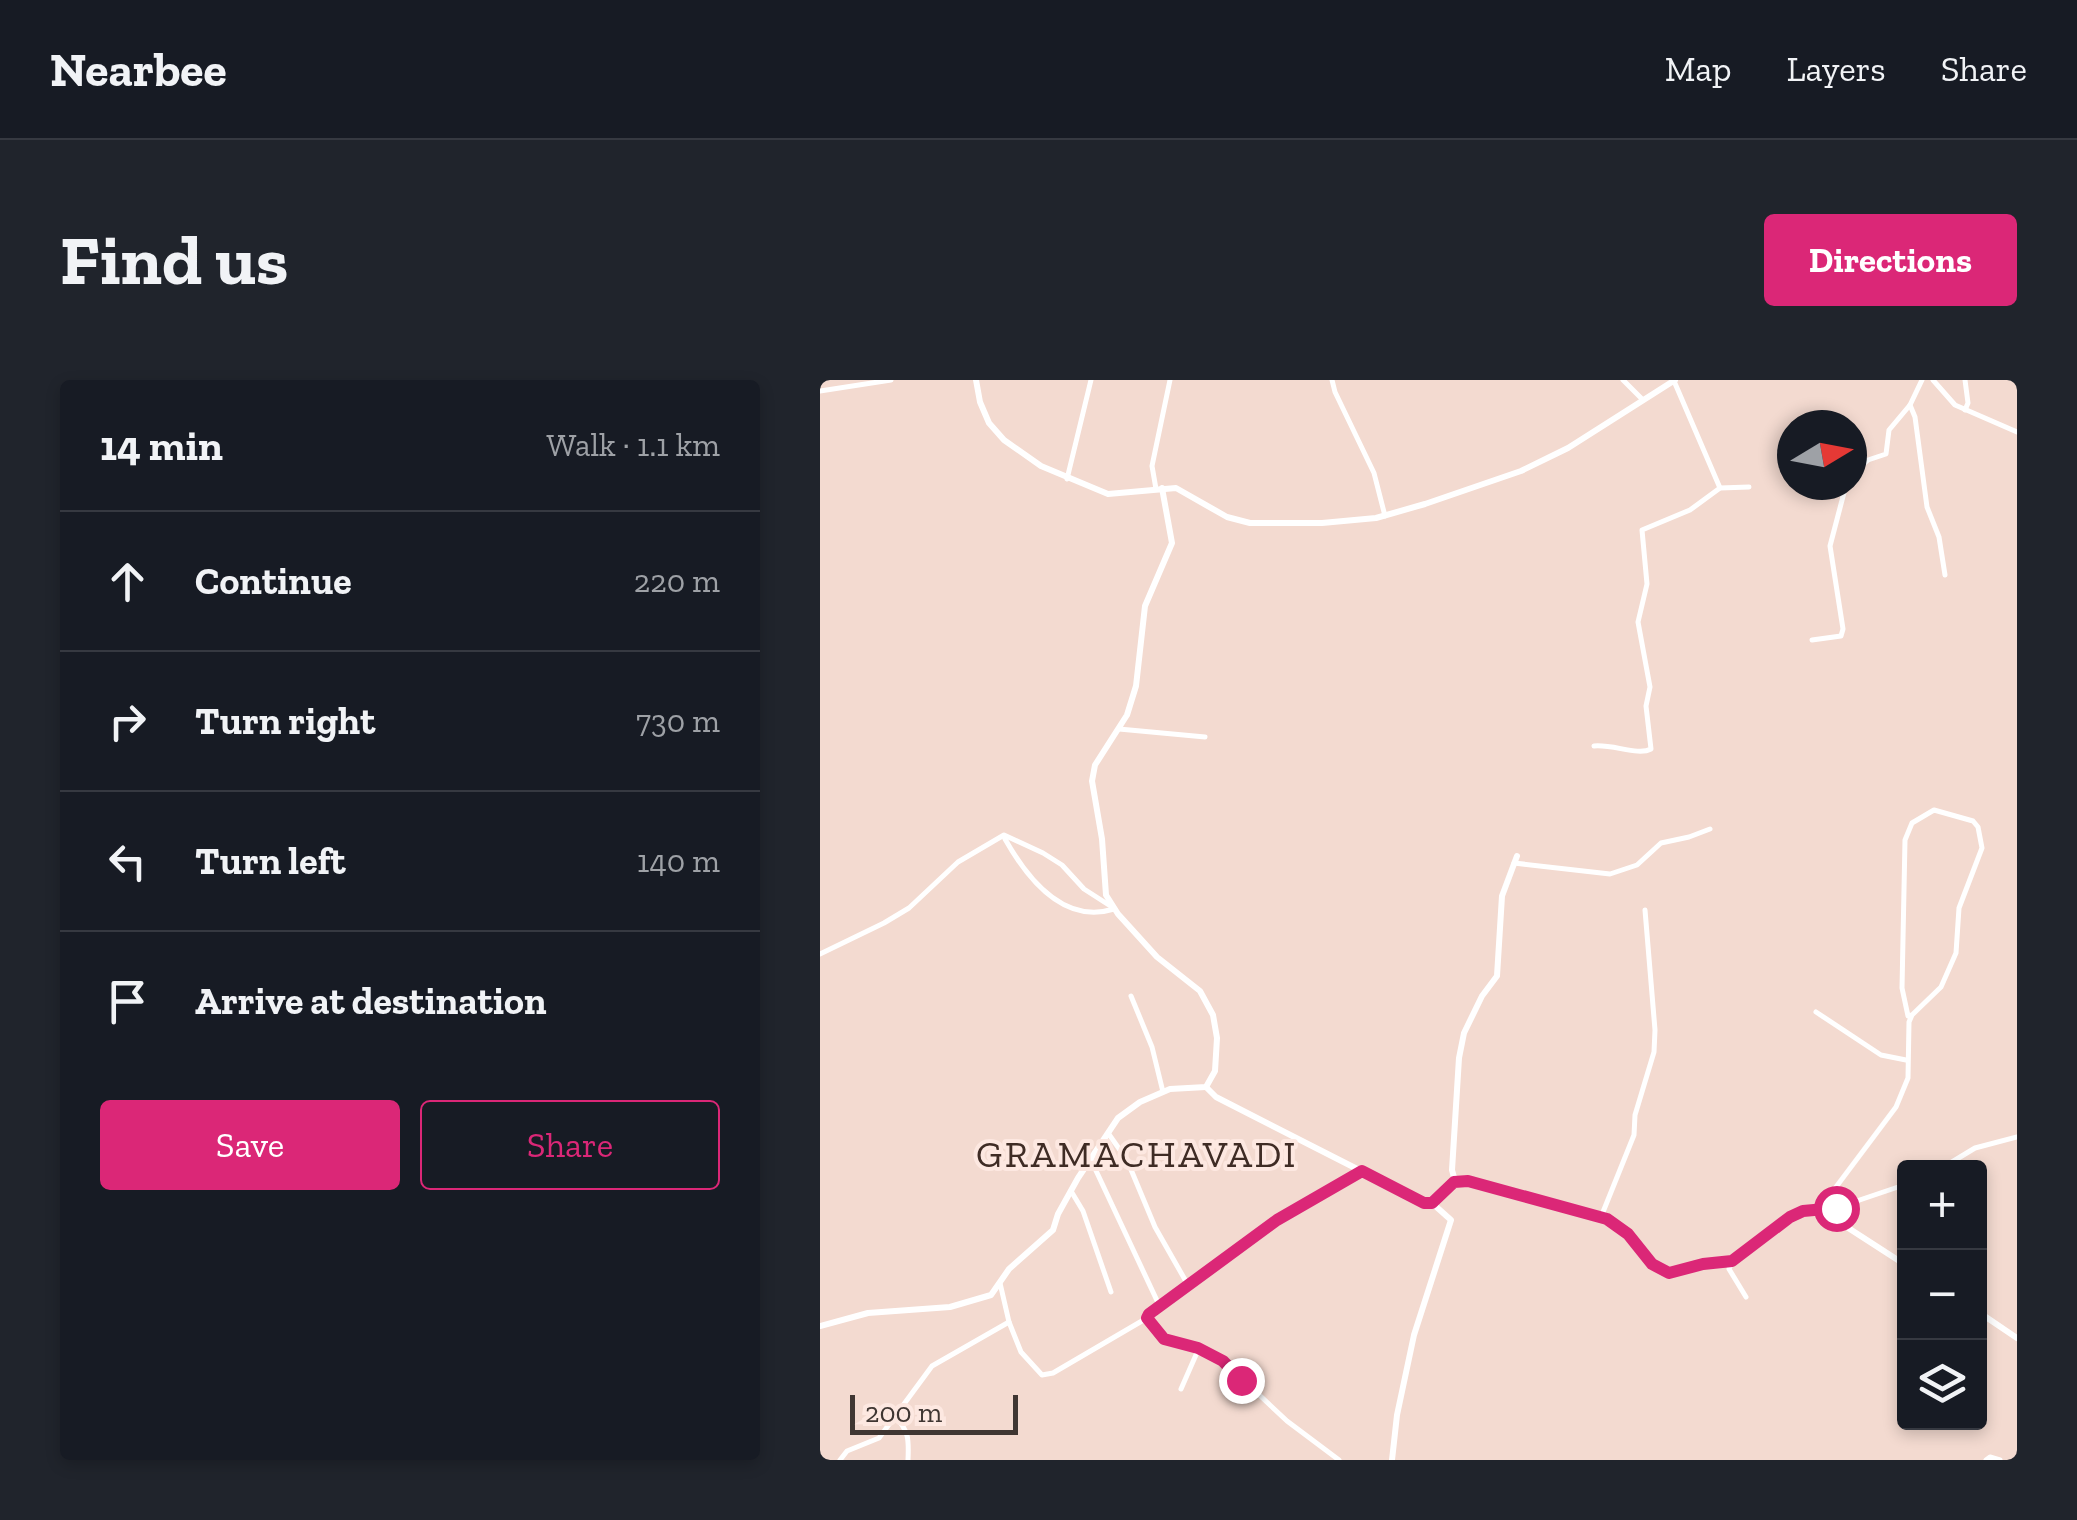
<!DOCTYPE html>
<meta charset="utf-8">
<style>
:root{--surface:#171b24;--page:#20242c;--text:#f1f3f6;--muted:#9ea1a6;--line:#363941;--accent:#db2777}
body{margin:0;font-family:"Zilla Slab",serif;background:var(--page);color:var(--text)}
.controls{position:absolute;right:30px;bottom:30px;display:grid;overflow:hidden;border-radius:10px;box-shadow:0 5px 15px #0003}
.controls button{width:90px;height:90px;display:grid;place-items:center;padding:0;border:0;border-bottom:2px solid var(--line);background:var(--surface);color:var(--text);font:50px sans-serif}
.compass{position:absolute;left:957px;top:30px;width:90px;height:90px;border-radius:50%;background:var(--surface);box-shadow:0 5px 15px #0003;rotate:80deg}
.scale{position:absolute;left:30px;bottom:25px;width:168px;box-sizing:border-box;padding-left:10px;border:5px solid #3f3632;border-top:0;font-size:28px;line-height:35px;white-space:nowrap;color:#3f3632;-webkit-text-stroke:8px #fde8e1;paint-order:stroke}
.stop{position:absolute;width:30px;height:30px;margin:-22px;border:8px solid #db2777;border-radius:50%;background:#fff}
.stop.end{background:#db2777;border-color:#fff;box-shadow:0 2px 10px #0008}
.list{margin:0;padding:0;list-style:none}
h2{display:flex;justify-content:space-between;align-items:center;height:130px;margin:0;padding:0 40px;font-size:42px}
h2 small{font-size:32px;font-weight:400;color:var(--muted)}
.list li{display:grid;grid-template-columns:65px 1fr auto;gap:30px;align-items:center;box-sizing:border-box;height:140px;padding:0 40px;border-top:2px solid var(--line)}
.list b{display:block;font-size:38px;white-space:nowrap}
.list em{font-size:32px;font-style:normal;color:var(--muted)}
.actions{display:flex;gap:20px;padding:30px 40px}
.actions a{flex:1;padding:22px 0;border:2px solid var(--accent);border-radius:10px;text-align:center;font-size:35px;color:var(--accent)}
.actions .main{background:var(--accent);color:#fff}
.icon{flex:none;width:55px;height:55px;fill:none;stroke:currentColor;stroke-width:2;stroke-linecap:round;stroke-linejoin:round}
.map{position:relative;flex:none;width:1197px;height:1080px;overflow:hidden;border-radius:10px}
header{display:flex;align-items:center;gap:60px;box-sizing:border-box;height:140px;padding:0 50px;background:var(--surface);border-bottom:2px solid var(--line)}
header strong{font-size:48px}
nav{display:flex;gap:55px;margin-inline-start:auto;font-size:35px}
.intro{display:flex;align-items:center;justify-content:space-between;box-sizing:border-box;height:240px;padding:0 60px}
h1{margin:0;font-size:70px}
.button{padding:25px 45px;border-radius:10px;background:var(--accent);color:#fff;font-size:35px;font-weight:700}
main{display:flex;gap:60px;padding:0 60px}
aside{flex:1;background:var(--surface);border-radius:10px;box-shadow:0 5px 15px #0003}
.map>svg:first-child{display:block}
</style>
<header>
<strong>Nearbee</strong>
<nav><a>Map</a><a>Layers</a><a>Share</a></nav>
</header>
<div class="intro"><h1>Find us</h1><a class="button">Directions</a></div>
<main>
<aside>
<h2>14 min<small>Walk · 1.1 km</small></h2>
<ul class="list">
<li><svg class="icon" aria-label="ahead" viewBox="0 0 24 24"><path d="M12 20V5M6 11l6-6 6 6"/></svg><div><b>Continue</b></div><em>220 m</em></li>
<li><svg class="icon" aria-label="right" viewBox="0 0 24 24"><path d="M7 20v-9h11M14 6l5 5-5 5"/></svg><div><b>Turn right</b></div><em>730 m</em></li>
<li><svg class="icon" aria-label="left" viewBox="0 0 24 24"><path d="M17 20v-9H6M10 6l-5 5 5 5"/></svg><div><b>Turn left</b></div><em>140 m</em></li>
<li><svg class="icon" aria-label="arrive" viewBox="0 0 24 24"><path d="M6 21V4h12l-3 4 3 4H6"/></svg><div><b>Arrive at destination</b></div></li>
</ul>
<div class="actions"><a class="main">Save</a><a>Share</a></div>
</aside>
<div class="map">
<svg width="1197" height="1080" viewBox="0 0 1197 1080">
<rect width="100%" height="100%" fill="#f3dad0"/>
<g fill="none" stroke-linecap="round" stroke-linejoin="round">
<g stroke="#fff" stroke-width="5">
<path d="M512,0L515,12L554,93L565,136"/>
<path d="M803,0L823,20"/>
<path d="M1113,0L1135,25L1197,52"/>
<path d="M1145,0L1148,23L1145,30"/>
<path d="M854,1L900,108"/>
<path d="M0,11L71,0"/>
<path d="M1090,25L1095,37L1107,127L1119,157L1125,195"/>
<path d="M1032,93L1048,80L1066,74L1069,50L1090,25L1102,0"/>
<path d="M247,99L271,0"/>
<path d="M336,109L332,86L350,0"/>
<path d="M992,260L1021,256L1023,249L1010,166L1026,105"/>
<path d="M299,349L385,357"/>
<path d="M774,366C793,364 818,376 831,369L826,326L830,307L818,242L827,204L822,150L870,130L900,108L929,107"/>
<path d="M185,459C207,498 243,545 294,529"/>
<path d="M694,483L790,494L817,485L841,463L869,457L890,449"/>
<path d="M0,574L64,543L89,528L138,482L184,455L223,473L242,485L264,509L292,527"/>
<path d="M311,616L332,667L343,712"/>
<path d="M996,632L1061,675L1086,680"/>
<path d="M288,753L307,780L335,847L368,905"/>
<path d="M271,780L340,927"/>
<path d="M1122,788L1155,768L1197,757"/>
<path d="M1084,805L1016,828L998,831L1076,727L1088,698L1089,642L1092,635L1121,607L1136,573L1139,528L1162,468L1158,447L1153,441L1114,430L1092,443L1085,460L1082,608L1088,636L1092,635"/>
<path d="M251,811L263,831L291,912"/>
<path d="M781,837L814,755L815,735L834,672L835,650L825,530"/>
<path d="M912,881L909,889L926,917"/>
<path d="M328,939L344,959L379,968L403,981L467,1041L519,1080"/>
<path d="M189,942L201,972L222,995L233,993L327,938L457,840L542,791"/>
<path d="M361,1009L379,968"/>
<path d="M74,1035C89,1051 89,1059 88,1080"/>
<path d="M20,1080L27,1071L59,1058L112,986L189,942L180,903"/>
<path d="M1166,1080L1170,1077L1180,1080"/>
</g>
<g stroke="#fff" stroke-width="6">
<path d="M386,707L396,717L604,823H612L635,802L648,801L787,839L809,854L833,884L849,893L883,883L912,881L983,831H998L1019,842L1084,884"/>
<path d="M635,801L632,790L639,678L644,653L662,616L677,596L682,516L697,476"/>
<path d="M1160,933L1197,958"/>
<path d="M572,1080L577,1035L594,955L631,840L612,823"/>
</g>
<g stroke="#fff" stroke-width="6">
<path d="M156,0L160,22L169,43L184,60L221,86L288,114L356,108L407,137L430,143H502L556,138L605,124L701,91L748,68L855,0"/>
<path d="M0,946L48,933L130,927L171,915L189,889L233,850L238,834L258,798L298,738L320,722L350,709L386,707L395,691L397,658L393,635L380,611L337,577L298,534L286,515L282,459L272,401L275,385L307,335L316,306L325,226L352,163L342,108"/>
</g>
</g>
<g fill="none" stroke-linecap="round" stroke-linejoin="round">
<path stroke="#db2777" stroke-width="12" d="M421,1000L403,981L378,968L344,959L327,938L329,934L457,840L542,791L604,823H612L634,802L648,801L787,839L808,854L832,884L849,893L883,884L912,881L970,837L983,831L1016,828"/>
</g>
<g text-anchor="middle" stroke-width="8" stroke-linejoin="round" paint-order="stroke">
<g font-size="38" letter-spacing="2.5" fill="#3f2c25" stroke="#fde8e1">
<text x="317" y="787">GRAMACHAVADI</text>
</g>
</g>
</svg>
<div class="controls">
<button>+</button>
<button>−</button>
<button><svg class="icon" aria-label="layers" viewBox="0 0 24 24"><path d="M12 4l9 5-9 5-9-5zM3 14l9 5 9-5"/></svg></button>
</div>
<svg class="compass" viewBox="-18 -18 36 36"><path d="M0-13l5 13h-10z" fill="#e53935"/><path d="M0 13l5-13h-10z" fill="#9ea1a6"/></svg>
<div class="scale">200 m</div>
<div class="stop" style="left:1016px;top:828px"></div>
<div class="stop end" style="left:421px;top:1000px"></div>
</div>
</main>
